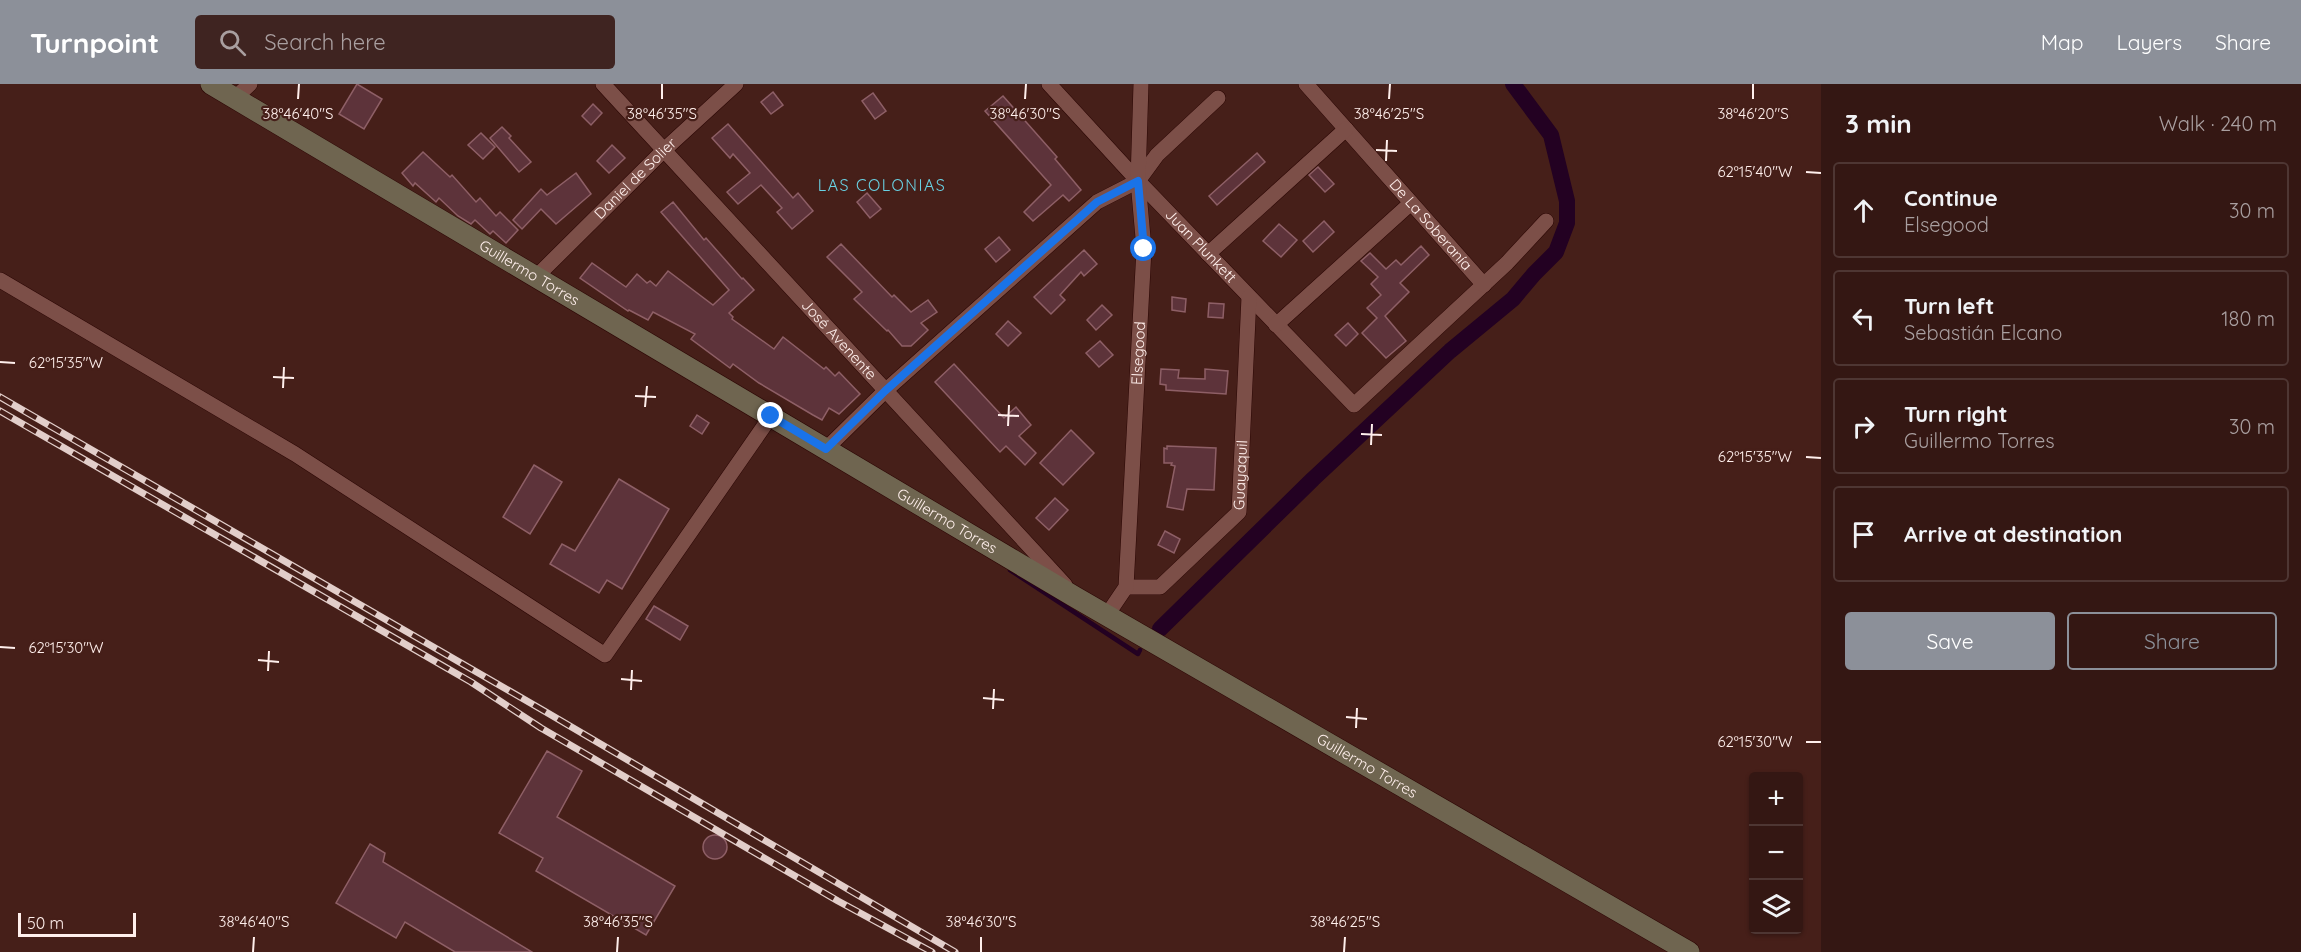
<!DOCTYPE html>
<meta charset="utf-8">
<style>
:root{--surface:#341713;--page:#3f2421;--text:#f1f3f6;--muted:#a99fa0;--line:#4e3633;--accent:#8c9099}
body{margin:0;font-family:Quicksand,sans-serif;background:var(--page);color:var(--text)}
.controls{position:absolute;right:18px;bottom:18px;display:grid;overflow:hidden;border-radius:6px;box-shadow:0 2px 4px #0004}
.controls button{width:54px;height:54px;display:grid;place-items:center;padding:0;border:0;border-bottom:2px solid var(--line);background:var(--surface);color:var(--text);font:30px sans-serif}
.scale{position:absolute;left:18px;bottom:15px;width:118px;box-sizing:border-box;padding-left:6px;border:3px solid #ffefec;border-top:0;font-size:16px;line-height:21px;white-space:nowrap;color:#ffefec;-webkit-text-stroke:4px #461f19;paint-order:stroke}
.stop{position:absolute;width:18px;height:18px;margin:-14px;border:4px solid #1a73e8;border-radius:50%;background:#fff}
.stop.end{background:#1a73e8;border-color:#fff;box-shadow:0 2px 6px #0008}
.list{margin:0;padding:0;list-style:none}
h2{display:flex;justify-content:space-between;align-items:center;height:78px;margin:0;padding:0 24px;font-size:26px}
h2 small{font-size:20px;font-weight:400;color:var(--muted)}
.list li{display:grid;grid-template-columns:39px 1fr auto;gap:18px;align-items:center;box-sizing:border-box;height:96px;margin:0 12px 12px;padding:0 12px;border:2px solid var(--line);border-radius:6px}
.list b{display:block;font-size:22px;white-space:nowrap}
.list p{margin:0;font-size:20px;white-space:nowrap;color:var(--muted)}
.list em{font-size:20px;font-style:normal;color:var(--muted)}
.actions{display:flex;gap:12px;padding:18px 24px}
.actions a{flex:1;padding:14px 0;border:2px solid var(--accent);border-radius:6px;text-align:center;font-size:21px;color:var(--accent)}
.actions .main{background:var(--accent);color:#fff}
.icon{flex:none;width:33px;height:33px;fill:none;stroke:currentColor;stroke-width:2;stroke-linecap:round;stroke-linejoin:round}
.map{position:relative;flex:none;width:1821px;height:868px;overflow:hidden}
header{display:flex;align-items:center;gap:36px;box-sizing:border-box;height:84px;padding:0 30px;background:var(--accent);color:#fff}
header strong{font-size:28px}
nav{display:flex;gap:33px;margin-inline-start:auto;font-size:21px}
.search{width:420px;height:54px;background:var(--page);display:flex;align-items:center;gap:15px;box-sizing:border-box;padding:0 21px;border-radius:6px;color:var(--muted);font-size:22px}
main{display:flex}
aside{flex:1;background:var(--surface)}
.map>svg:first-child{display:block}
</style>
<header>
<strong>Turnpoint</strong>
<div class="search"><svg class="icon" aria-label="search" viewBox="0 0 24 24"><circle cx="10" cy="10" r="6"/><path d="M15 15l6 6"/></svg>Search here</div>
<nav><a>Map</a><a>Layers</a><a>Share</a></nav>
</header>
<main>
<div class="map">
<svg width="1821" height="868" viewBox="0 0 1821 868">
<rect width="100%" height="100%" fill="#461f19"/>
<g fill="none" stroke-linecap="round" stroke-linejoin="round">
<path stroke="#230122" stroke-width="4.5" d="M1010,486L1138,570L1140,566"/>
<path stroke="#230122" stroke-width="16" d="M1160,545L1313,395L1450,267L1513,215L1534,190L1556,168L1567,139V117L1551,51L1513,0"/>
</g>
<g fill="#5d333a" stroke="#8e5f66" stroke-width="1.5">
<path d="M357,0L382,15L364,45L339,30Z"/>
<path d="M773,8L783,21L771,30L761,18Z"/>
<path d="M873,9L886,27L875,35L862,17Z"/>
<path d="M1003,12L1057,73L1055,75L1081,106L1069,117L1063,111L1033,137L1024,128L1051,101L985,27Z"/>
<path d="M593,20L602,29L591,41L582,32Z"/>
<path d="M728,40L793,114L798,109L813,127L792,145L777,128L782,124L761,101L738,120L727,108L750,89L733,70L730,74L712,54Z"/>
<path d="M502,43L511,52L509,54L531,78L519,88L490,54Z"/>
<path d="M481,49L495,63L483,75L468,61Z"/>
<path d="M612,61L625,74L609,89L597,77Z"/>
<path d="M423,68L450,93L452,91L476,118L480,114L496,132L500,128L518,146L506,159L493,147L490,150L475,136L471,140L458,132L439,114L436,118L415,99L413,102L402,89Z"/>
<path d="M1257,69L1265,78L1217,121L1209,112Z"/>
<path d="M1318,83L1334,100L1325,108L1309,91Z"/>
<path d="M576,89L591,110L556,140L541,125L522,145L513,136L541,105L547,111Z"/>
<path d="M867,109L881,125L870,134L857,118Z"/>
<path d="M673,118L704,156L706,154L742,195L743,194L754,206L729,229L733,233L732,235L774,265L783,253L824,285L826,283L835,292L839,288L860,310L839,330L829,324L822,336L813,331L759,299L733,280L730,284L691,255L695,250L653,228L648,236L629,226L628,227L580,194L592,179L626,203L637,190L647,199L650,197L656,202L668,187L713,221L729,206L661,128Z"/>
<path d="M1324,137L1334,148L1313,168L1303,157Z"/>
<path d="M1279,140L1297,156L1281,173L1263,157Z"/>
<path d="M999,153L1010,166L996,178L985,165Z"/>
<path d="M841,160L892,213L894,211L911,228L928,216L937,228L921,239L928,246L911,262H902L888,246L887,247L854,215L862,208L827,173Z"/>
<path d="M1421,162L1429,171L1400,199L1409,208L1385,232L1406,257L1386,274L1362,249L1377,234L1367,224L1381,211L1371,200L1378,193L1361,177L1370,169L1386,185L1396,176L1401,181Z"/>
<path d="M1084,166L1097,180L1084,192L1081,188L1060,211L1065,216L1051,230L1034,213Z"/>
<path d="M1172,213L1186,215L1185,228L1172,226Z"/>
<path d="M1209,219L1224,220L1223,234L1208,233Z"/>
<path d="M1102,221L1112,231L1096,246L1087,236Z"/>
<path d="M1008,237L1021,249L1008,262L996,250Z"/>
<path d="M1348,239L1358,250L1346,262L1335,251Z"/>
<path d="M1100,257L1113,271L1099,283L1086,269Z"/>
<path d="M954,280L1004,334L1016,323L1031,341L1019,352L1036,369L1025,381L1006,362L1000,368L935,298Z"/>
<path d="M1161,285L1179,286L1178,294L1205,295V285L1228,287L1226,310L1166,306V301L1160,300Z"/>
<path d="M697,331L709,339L702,350L690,342Z"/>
<path d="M1071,346L1094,369L1063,401L1040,379Z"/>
<path d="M1167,362L1216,364L1214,406L1187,405L1183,426L1167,423L1175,382L1171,381L1172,379H1164V364L1167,365Z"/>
<path d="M534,381L562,398L530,450L503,433Z"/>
<path d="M619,395L669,425L622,505L607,496L599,509L550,480L562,460L575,467Z"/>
<path d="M1055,414L1068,426L1049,446L1036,434Z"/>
<path d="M1165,447L1180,455L1174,469L1158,461Z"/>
<path d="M654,522L688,542L680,556L646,535Z"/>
<path d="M547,667L582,687L557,733L675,802L646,851L536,787L543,774L499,749Z"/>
<circle cx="715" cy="763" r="12"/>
<path d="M370,760L385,769L383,778L532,868H455L405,838L396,854L336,819Z"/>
</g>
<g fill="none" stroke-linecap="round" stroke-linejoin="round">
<defs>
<g id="minor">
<path id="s1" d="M603,0L1065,501"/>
<path id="s2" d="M1049,0L1138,97L1354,321L1507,179L1546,137"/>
<path id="s3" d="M1306,0L1484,201"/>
<path d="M235,14L250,0"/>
<path d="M1208,170L1346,45"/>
<path id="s4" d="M536,193L664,66L736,0"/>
<path d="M0,196L295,370L605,571L771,332"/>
<path d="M1276,241L1411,119"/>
<path d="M826,365L885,307L1097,118L1138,97L1157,71L1218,14"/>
<path id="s5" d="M1126,503H1160L1239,428L1249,213"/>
<path id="s6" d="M1107,531L1126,503L1144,165L1138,97L1141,0"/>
</g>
<g id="secondary">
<path id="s7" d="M211,0L1075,513L1689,868"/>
</g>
</defs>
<use href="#minor" stroke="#2b0604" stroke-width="16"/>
<use href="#secondary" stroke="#2b0604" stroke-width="22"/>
<use href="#minor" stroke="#7c4f48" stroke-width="15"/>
<use href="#secondary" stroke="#6f6550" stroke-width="21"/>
<defs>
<g id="rail">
<path d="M0,313L546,628L955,868"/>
<path d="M0,327L471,598L541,644L838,817L932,868"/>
</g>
</defs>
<use href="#rail" stroke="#e2ceca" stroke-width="7"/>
<use href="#rail" stroke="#461f19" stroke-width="4.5" stroke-dasharray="14" stroke-linecap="butt"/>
</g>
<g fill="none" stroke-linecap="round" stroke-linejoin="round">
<path stroke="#1a73e8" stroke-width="8" d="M771,332L826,365L885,307L1097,118L1138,97L1144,165"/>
</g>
<path fill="none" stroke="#ffefec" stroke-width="2" d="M298,15L299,0M662,15V0M1025,15L1026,0M1389,15L1390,0M1753,15V0M1376,66L1397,67M1386,77L1387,56M1806,88L1821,89M0,278L15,279M273,293L294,294M283,304L284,283M635,312L656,313M645,323L647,302M998,331L1019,332M1008,342L1009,321M1361,350L1382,351M1371,361L1372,340M1806,373L1821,374M0,563L15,564M258,576L279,578M268,587L269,567M621,595L642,597M631,606L632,586M983,614L1004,616M993,625L994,605M1346,633L1367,635M1356,644L1357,624M1806,658H1821M253,868L254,853M617,868L618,853M981,868V853M1344,868L1345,853"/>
<g text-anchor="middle" stroke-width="4.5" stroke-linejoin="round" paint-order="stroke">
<g font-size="15" fill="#ffefec" stroke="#461f19">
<text dy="5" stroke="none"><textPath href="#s4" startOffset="140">Daniel de Solier</textPath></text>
<text dy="5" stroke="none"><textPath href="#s3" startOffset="188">De La Soberanía</textPath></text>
<text dy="5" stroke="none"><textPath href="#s2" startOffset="222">Juan Plunkett</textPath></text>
<text dy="5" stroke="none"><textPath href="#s7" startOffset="370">Guillermo Torres</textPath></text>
<text dy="5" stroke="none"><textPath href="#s1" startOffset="348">José Avenente</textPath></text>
<text dy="5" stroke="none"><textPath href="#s6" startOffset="268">Elsegood</textPath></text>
<text dy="5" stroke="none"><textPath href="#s5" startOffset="180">Guayaquil</textPath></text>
<text dy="5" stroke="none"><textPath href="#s7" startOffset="856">Guillermo Torres</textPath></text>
<text dy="5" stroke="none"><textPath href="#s7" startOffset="1342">Guillermo Torres</textPath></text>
</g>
<g font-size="16" letter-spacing="1.5" fill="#69d2e4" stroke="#461f19">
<text x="882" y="107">LAS COLONIAS</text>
</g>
</g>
<g font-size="15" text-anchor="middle" fill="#ffefec" stroke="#461f19" stroke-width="4.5" stroke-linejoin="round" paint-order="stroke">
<text x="298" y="35">38°46'40"S</text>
<text x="662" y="35">38°46'35"S</text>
<text x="1025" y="35">38°46'30"S</text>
<text x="1389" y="35">38°46'25"S</text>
<text x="1753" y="35">38°46'20"S</text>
<text x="1755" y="93">62°15'40"W</text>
<text x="66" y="284">62°15'35"W</text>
<text x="1755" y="378">62°15'35"W</text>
<text x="66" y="569">62°15'30"W</text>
<text x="1755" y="663">62°15'30"W</text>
<text x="254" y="843">38°46'40"S</text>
<text x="618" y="843">38°46'35"S</text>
<text x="981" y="843">38°46'30"S</text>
<text x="1345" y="843">38°46'25"S</text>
</g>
</svg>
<div class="controls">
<button>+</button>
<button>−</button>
<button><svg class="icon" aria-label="layers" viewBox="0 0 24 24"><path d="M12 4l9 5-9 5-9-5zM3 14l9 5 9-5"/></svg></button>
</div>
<div class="scale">50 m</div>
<div class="stop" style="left:1144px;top:165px"></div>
<div class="stop end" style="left:771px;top:332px"></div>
</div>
<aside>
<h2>3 min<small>Walk · 240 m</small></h2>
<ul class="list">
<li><svg class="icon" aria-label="ahead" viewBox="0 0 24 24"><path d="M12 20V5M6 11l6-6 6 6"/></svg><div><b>Continue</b><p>Elsegood</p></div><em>30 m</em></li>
<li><svg class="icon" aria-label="left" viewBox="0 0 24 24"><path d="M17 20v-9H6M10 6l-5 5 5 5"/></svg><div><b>Turn left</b><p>Sebastián Elcano</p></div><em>180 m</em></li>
<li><svg class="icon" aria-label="right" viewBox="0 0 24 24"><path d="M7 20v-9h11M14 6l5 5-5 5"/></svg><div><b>Turn right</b><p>Guillermo Torres</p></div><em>30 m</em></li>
<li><svg class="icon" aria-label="arrive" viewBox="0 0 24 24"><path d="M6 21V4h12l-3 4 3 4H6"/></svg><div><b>Arrive at destination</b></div></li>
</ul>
<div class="actions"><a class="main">Save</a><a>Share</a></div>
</aside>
</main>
